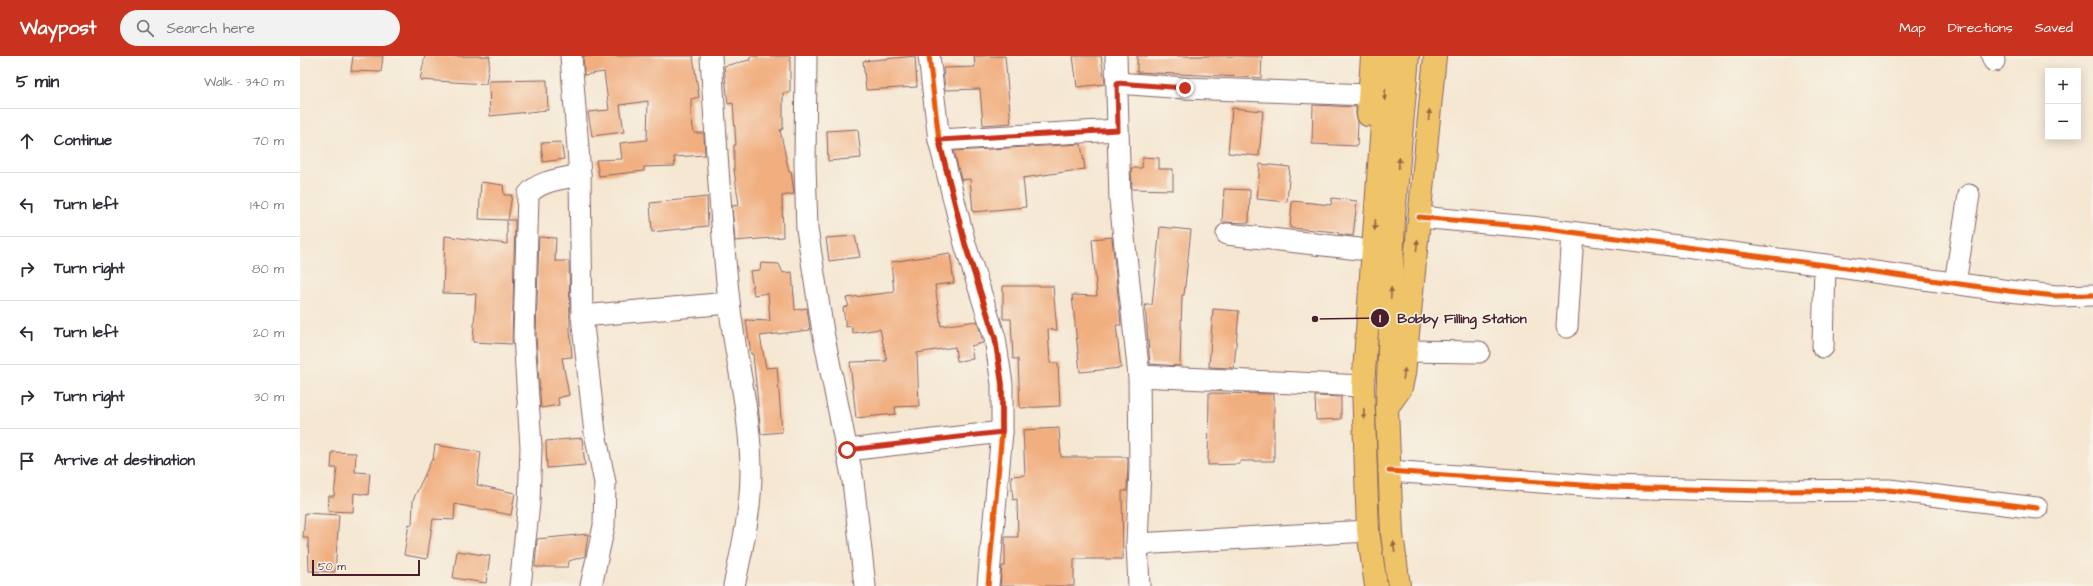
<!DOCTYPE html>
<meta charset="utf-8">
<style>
:root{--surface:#fff;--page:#f2f2f3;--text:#2b2b33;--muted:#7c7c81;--line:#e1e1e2;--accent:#c8321e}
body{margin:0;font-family:"Architects Daughter",sans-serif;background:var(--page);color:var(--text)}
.controls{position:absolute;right:12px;top:12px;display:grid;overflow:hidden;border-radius:0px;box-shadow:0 2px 10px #0003}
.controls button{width:36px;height:36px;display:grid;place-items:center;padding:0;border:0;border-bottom:1px solid var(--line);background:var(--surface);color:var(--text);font:20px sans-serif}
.scale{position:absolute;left:12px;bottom:10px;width:108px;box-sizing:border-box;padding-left:4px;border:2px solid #4a1f2b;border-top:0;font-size:11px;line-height:14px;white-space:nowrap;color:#4a1f2b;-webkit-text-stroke:3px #f7f3e8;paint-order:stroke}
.stop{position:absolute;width:12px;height:12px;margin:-9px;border:3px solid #c8321e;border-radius:50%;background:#fff}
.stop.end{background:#c8321e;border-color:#fff;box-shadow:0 1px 4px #0008}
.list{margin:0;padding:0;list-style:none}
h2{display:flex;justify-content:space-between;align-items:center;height:52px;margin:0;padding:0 16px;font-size:17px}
h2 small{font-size:13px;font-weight:400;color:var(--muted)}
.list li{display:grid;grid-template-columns:26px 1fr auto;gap:12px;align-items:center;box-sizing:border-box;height:64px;padding:0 16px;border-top:1px solid var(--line)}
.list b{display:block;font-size:15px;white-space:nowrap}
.list em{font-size:13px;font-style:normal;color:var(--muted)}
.icon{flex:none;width:22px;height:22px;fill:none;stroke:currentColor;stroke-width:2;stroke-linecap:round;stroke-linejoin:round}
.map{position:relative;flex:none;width:1793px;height:530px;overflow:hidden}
header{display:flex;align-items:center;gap:24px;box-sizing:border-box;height:56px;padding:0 20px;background:var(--accent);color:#fff}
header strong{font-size:19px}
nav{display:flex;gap:22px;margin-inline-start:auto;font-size:14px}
.search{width:280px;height:36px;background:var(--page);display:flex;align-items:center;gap:10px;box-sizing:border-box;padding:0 14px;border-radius:22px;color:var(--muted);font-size:15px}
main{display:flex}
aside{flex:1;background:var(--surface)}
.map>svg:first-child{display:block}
</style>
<header>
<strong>Waypost</strong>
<div class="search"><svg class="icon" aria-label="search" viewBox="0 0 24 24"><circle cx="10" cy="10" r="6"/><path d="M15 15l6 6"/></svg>Search here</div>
<nav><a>Map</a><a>Directions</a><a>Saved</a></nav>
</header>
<main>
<aside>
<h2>5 min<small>Walk · 340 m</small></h2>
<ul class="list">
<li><svg class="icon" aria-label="ahead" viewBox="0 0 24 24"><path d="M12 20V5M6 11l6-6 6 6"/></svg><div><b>Continue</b></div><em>70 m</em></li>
<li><svg class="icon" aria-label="left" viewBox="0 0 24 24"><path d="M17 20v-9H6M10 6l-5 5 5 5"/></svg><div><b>Turn left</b></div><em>140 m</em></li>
<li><svg class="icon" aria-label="right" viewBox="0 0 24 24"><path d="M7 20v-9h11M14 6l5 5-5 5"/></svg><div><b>Turn right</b></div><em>80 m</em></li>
<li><svg class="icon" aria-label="left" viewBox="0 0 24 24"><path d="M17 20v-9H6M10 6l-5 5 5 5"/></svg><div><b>Turn left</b></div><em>20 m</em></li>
<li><svg class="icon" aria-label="right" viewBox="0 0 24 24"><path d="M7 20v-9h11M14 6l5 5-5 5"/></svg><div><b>Turn right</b></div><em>30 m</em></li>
<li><svg class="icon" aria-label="arrive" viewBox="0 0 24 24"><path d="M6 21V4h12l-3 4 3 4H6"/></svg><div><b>Arrive at destination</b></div></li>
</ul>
</aside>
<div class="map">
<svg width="1793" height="530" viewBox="0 0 1793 530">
<rect width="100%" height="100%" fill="#f7f3e8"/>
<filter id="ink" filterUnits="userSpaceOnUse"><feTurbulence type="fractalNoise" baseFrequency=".025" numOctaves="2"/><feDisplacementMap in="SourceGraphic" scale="8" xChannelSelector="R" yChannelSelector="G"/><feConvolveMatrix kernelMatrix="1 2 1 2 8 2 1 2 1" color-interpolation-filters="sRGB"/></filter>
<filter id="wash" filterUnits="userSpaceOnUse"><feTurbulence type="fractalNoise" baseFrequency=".012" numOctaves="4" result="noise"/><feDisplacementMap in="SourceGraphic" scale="16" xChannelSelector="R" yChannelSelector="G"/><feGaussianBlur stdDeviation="0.9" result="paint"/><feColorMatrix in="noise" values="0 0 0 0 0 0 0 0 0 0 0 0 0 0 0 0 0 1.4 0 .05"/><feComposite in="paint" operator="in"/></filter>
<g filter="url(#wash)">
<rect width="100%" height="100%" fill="#f5e7d2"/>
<g id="blocks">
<g fill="#f1ae7f">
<path d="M53,0H83L81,16L51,15Z"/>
<path d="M125,0H190L186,28L120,24Z"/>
<path d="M283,0H393L399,41L391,43V60L394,77H404L405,99L374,101L375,110L344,111V115L299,120L296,104L322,103L320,87L347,84L348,45L320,49L324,76L292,80L288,56L309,54L304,16L284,19Z"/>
<path d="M450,0H490V37H483V73L480,74L489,116L491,115L494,138L482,140L483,181L435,185L432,150L439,149L434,114V89H436L433,47L428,48L424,10L450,4Z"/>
<path d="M615,0L617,31L566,34L563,5Z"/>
<path d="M674,0H705L711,67L683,69L680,33L645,34L643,12L675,11Z"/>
<path d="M773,0H801L805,28L777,31Z"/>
<path d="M837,0H962L961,22L837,16Z"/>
<path d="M247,24L248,54L190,60L189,25Z"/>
<path d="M1013,49L1056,51V59L1058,66L1057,90L1012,88Z"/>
<path d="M932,52L963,55L959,100L928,97Z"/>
<path d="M558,73L561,102L528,105L527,75Z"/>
<path d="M261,86L264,103L243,106L241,87Z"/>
<path d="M781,88L785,113L723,122L726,151L673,156L670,123L661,124L654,95Z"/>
<path d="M843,101L859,102V113H873V134L832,133L831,112H842Z"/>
<path d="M960,108L990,111L987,146L957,143Z"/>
<path d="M181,126L203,129L204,139H212L208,164H215L212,288L173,286L176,238L143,237L145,180L207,188V164L179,163Z"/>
<path d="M924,133L950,134L949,167L922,166Z"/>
<path d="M407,141L408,170L352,176L350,147Z"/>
<path d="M1032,142L1057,145L1053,180L1038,178V176L990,172L992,145L1031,149Z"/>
<path d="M860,171L891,174L884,239H882L880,310L850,308L845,249H852Z"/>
<path d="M555,180L560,201L529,205L526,182Z"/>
<path d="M239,181L256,182L255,205H269L270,273L272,301L262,302L269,339L258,342L259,349L241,352L236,280Z"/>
<path d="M812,181L821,269H816L821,312L780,316L772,239L797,240L792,183Z"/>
<path d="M650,197L654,227L635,229L641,270L677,265L683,287L671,290L673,303L657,305L655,291L617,297L619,350L595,351L596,358L556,362L550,306L587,305L580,273L553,277L551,270L546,271L543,252L549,250L546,242L594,236L591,206Z"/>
<path d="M461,207L479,208L483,217L492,216L495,254L507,252L510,274L460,280L466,312L477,311L482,376L461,378L453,298H451L446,264L470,265L468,237L454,239L450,215L460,214Z"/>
<path d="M703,230H753L757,274L748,273L750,307H758L760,350L720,352L718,303H713L711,263H703Z"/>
<path d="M913,253L939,255L934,312L909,311Z"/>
<path d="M909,337L974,338V405H940V408L908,409Z"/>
<path d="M1015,340L1041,341V363L1016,364Z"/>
<path d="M759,372L761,401H828L827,435H822L823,503H774V530H700L702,510H705V481H718L717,443L713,444L711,420L725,419L723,374Z"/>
<path d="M282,382L285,409L247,412L246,385Z"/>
<path d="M135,389L181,396L177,429L215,437L211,459L155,448L154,464L133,463L127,503L104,499L109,468L112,469L113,444L132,403L133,404Z"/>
<path d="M32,396L56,397L55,416L70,417L68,439L54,437L53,456L28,455L29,440H34L37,412H31Z"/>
<path d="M5,457L39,459L35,516L9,515L8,482H3Z"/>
<path d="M288,478L285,500L269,505L268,511H235L237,483Z"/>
<path d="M157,495L190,500L186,527L153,522Z"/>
</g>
</g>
</g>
<g filter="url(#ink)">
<use href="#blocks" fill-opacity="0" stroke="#866565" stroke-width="1"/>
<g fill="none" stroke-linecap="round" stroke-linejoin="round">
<defs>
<g id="minor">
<path d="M271,0L280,119L282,260L295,377L305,427L304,470L291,530"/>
<path d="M411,0C416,82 420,163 429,245C435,302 451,358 451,416C451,455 442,493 434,530"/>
<path d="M506,0L505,109L507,173L523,276L553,425L565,530"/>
<path d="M629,0L639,84L665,188L695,282L702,328V376L688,530"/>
<path d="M816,0L820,144L839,320L840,412L837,488L839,530"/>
<path d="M1692,0L1694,5"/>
<path d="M817,27L885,32L1069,39"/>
<path d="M639,84L818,74"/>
<path d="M1119,161L1231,171L1525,209L1709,235L1756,240L1793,239"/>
<path d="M927,178L1059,193"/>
<path d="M1655,227L1669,139"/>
<path d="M282,260L429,247"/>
<path d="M1267,271L1273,177"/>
<path d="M1523,291L1525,209"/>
<path d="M1106,295L1179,296"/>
<path d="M839,320L1063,330"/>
<path d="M547,394L702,376"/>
<path d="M1089,415L1309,431L1463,435L1589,434L1737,452"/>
<path d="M837,488L1068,475"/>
<path d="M220,530L229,447L231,391L224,280L228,139C239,124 263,123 280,119"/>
</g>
<g id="major">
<path d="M1068,59L1072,0"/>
<path d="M1091,346L1101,332L1104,318L1135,0"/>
<path d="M1076,530L1068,475L1063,330L1087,0"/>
<path d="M1099,530L1092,478L1087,352L1094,160L1108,0"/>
</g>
</defs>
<use href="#minor" stroke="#866565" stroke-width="23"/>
<use href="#major" stroke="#866565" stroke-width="24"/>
<use href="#minor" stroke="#fff" stroke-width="21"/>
<use href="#major" stroke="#efc469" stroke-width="22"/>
<defs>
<g id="cycleway">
<path d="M629,0L639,84L665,188L695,282L702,328V376L688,530"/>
<path d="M1119,161L1231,171L1525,209L1709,235L1756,240L1793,239"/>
<path d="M1089,415L1309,431L1463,435L1589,434L1737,452"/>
</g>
</defs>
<use href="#cycleway" stroke="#f7f3e8" stroke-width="8"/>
<use href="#cycleway" stroke="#e8590c" stroke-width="5"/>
</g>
<defs><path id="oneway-solid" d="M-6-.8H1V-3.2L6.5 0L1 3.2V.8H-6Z"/></defs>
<g fill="#946947">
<use href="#oneway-solid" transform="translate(1085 39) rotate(94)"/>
<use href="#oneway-solid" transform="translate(1129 59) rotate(-84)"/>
<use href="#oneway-solid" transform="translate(1099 107) rotate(-85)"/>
<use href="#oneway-solid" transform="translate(1075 169) rotate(94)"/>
<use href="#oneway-solid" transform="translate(1117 189) rotate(-84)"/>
<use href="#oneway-solid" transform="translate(1091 237) rotate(-88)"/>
<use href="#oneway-solid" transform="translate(1104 318) rotate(-82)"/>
<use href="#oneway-solid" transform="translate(1064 358) rotate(88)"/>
<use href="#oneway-solid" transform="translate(1094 491) rotate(-98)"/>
</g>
</g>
<g fill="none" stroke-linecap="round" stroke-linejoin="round" filter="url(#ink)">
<path stroke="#c8321e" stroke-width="5" d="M547,394L702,376V328L695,282L665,188L639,84L818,74L817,27L885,32"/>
</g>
<path fill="none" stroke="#4a1f2b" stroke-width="1.5" d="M1015 263L1080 262"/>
<g fill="#4a1f2b" stroke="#f7f3e8" stroke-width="1.5">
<circle cx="1015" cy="263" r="4"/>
<circle cx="1080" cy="262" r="10"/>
</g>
<g font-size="12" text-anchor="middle" font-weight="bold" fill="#fff">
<text x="1080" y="266">1</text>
</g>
<g font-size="14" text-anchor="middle" font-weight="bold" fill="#4a1f2b" stroke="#f7f3e8" stroke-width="3" stroke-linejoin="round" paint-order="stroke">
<text x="1162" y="267">Bobby Filling Station</text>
</g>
</svg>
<div class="controls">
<button>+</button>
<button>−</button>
</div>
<div class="scale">50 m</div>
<div class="stop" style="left:547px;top:394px"></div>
<div class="stop end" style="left:885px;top:32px"></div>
</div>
</main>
